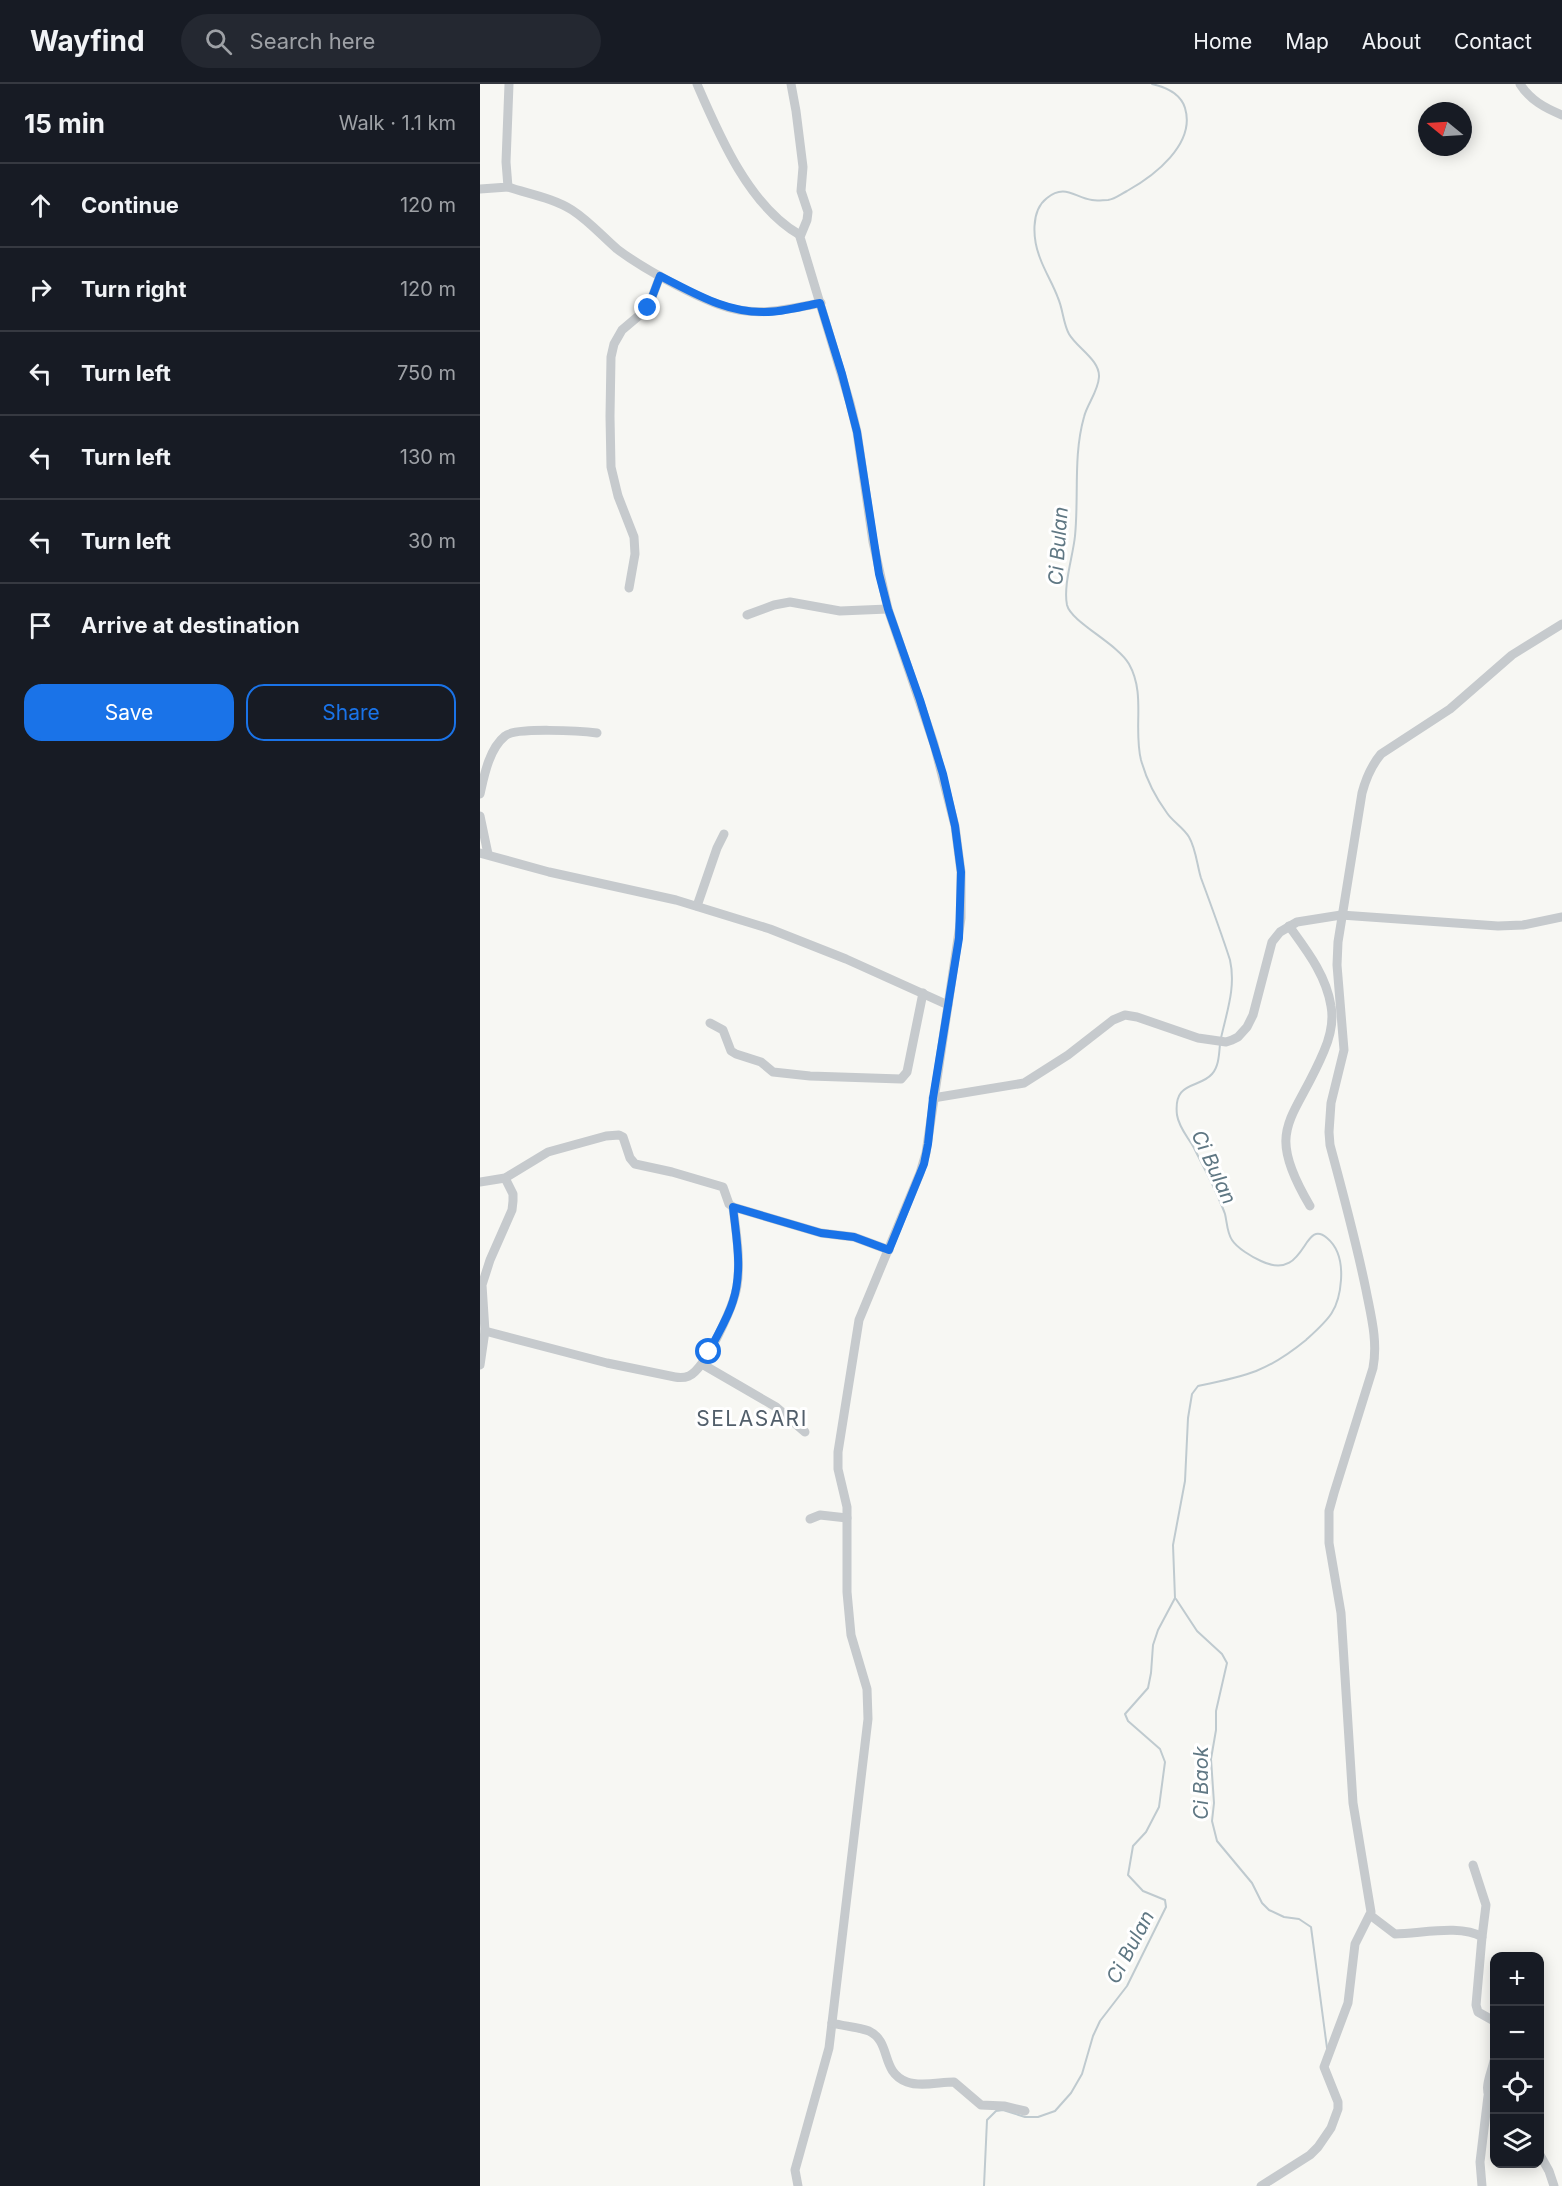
<!DOCTYPE html>
<meta charset="utf-8">
<style>
:root{--surface:#171b24;--page:#242831;--text:#f1f3f6;--muted:#9ea1a6;--line:#363941;--accent:#1a73e8}
body{margin:0;font-family:Inter,sans-serif;background:var(--page);color:var(--text)}
.controls{position:absolute;right:18px;bottom:18px;display:grid;overflow:hidden;border-radius:12px;box-shadow:0 3px 15px #0003}
.controls button{width:54px;height:54px;display:grid;place-items:center;padding:0;border:0;border-bottom:2px solid var(--line);background:var(--surface);color:var(--text);font:30px sans-serif}
.compass{position:absolute;left:938px;top:18px;width:54px;height:54px;border-radius:50%;background:var(--surface);box-shadow:0 3px 15px #0003;rotate:288deg}
.stop{position:absolute;width:18px;height:18px;margin:-14px;border:4px solid #1a73e8;border-radius:50%;background:#fff}
.stop.end{background:#1a73e8;border-color:#fff;box-shadow:0 2px 6px #0008}
.list{margin:0;padding:0;list-style:none}
h2{display:flex;justify-content:space-between;align-items:center;height:78px;margin:0;padding:0 24px;font-size:26px}
h2 small{font-size:20px;font-weight:400;color:var(--muted)}
.list li{display:grid;grid-template-columns:39px 1fr auto;gap:18px;align-items:center;box-sizing:border-box;height:84px;padding:0 24px;border-top:2px solid var(--line)}
.list b{display:block;font-size:22px;white-space:nowrap}
.list em{font-size:20px;font-style:normal;color:var(--muted)}
.actions{display:flex;gap:12px;padding:18px 24px}
.actions a{flex:1;padding:14px 0;border:2px solid var(--accent);border-radius:18px;text-align:center;font-size:21px;color:var(--accent)}
.actions .main{background:var(--accent);color:#fff}
.icon{flex:none;width:33px;height:33px;fill:none;stroke:currentColor;stroke-width:2;stroke-linecap:round;stroke-linejoin:round}
.map{position:relative;flex:none;width:1082px;height:2102px;overflow:hidden}
header{display:flex;align-items:center;gap:36px;box-sizing:border-box;height:84px;padding:0 30px;background:var(--surface);border-bottom:2px solid var(--line)}
header strong{font-size:28px}
nav{display:flex;gap:33px;margin-inline-start:auto;font-size:21px}
.search{width:420px;height:54px;background:var(--page);display:flex;align-items:center;gap:15px;box-sizing:border-box;padding:0 21px;border-radius:33px;color:var(--muted);font-size:22px}
main{display:flex}
aside{flex:1;background:var(--surface)}
.map>svg:first-child{display:block}
</style>
<header>
<strong>Wayfind</strong>
<div class="search"><svg class="icon" aria-label="search" viewBox="0 0 24 24"><circle cx="10" cy="10" r="6"/><path d="M15 15l6 6"/></svg>Search here</div>
<nav><a>Home</a><a>Map</a><a>About</a><a>Contact</a></nav>
</header>
<main>
<aside>
<h2>15 min<small>Walk · 1.1 km</small></h2>
<ul class="list">
<li><svg class="icon" aria-label="ahead" viewBox="0 0 24 24"><path d="M12 20V5M6 11l6-6 6 6"/></svg><div><b>Continue</b></div><em>120 m</em></li>
<li><svg class="icon" aria-label="right" viewBox="0 0 24 24"><path d="M7 20v-9h11M14 6l5 5-5 5"/></svg><div><b>Turn right</b></div><em>120 m</em></li>
<li><svg class="icon" aria-label="left" viewBox="0 0 24 24"><path d="M17 20v-9H6M10 6l-5 5 5 5"/></svg><div><b>Turn left</b></div><em>750 m</em></li>
<li><svg class="icon" aria-label="left" viewBox="0 0 24 24"><path d="M17 20v-9H6M10 6l-5 5 5 5"/></svg><div><b>Turn left</b></div><em>130 m</em></li>
<li><svg class="icon" aria-label="left" viewBox="0 0 24 24"><path d="M17 20v-9H6M10 6l-5 5 5 5"/></svg><div><b>Turn left</b></div><em>30 m</em></li>
<li><svg class="icon" aria-label="arrive" viewBox="0 0 24 24"><path d="M6 21V4h12l-3 4 3 4H6"/></svg><div><b>Arrive at destination</b></div></li>
</ul>
<div class="actions"><a class="main">Save</a><a>Share</a></div>
</aside>
<div class="map">
<svg width="1082" height="2102" viewBox="0 0 1082 2102">
<rect width="100%" height="100%" fill="#f7f7f3"/>
<g fill="none" stroke-linecap="round" stroke-linejoin="round">
<g stroke="#bfcacf" stroke-width="2">
<path d="M672,0C685,3 701,10 705,24C716,60 674,92 647,107C641,110 635,115 628,116C623,116 617,117 612,116C595,114 585,99 567,114C550,127 553,156 560,174C565,188 573,200 578,214C583,225 583,239 589,250C597,264 620,276 619,293C618,308 607,320 604,333C593,372 599,412 595,452C593,472 583,502 587,521C591,538 638,560 649,580C666,610 653,644 661,676C666,694 676,714 687,729C693,738 703,743 709,753C716,765 717,781 721,794C731,821 741,848 750,876C756,903 747,927 741,954"/>
<path d="M696,1515L717,1547L742,1570L747,1579L736,1627V1646L731,1675L734,1719L732,1737L737,1757L772,1799L782,1819L789,1826L804,1833L819,1835L831,1843L847,1964"/>
<path d="M504,2102L507,2036L516,2027L523,2026L545,2033H558L575,2027L591,2009L602,1990L613,1952L620,1937L647,1902L686,1823L685,1816L663,1807L648,1791L653,1762L666,1748L679,1723L685,1678L680,1665L648,1637L645,1630L668,1604L671,1589L673,1561L678,1546L695,1514L693,1461L705,1397L708,1334L712,1310L718,1302C766,1292 787,1288 826,1256C848,1236 859,1227 861,1196C862,1181 859,1164 847,1154C822,1133 827,1199 781,1177C772,1173 757,1164 752,1156C747,1149 747,1138 745,1130C743,1124 740,1118 738,1113C731,1096 722,1080 714,1064C708,1053 699,1044 697,1031C693,996 719,1005 732,990C739,982 739,970 740,960"/>
</g>
<g stroke="#c6cacd" stroke-width="9">
<path d="M217,0C239,51 269,122 320,151"/>
<path d="M311,0L316,27L323,83L321,107L328,128L327,136L320,153L370,319L377,348L393,458L408,525L454,660L475,742L481,788V834L446,1069L440,1089L379,1236L358,1368V1385L367,1423V1508L371,1551L387,1605L388,1635L349,1964L315,2086L318,2102"/>
<path d="M1040,0C1050,16 1065,24 1082,31"/>
<path d="M28,103C49,110 73,114 92,126C109,137 122,152 137,165C162,184 229,222 259,226C287,231 313,224 341,219"/>
<path d="M0,105L28,103L26,78L29,0"/>
<path d="M149,504L155,470L154,453L138,412L131,383L130,332L131,273L134,260L142,246L168,224L180,192"/>
<path d="M267,531L294,521L310,518L360,527L408,525"/>
<path d="M0,710C4,692 9,665 25,652C35,643 102,647 117,649"/>
<path d="M0,732L8,770"/>
<path d="M0,769L69,788L196,816L290,845L366,875L468,921"/>
<path d="M217,822L237,764L244,750"/>
<path d="M809,842C827,867 846,891 851,922C854,938 850,953 844,967C814,1039 783,1043 830,1122"/>
<path d="M230,939L243,946L251,967L256,970L281,978L293,988L330,992L421,995L427,988L443,909"/>
<path d="M453,1014L544,999L588,971L633,936L645,931L657,933L718,954L746,958L752,956L758,953L767,943L773,931L792,858L800,848L817,838L861,831L1018,842L1043,841L1082,833"/>
<path d="M0,1098L25,1094L68,1068L126,1052L139,1051L143,1053L150,1074L155,1080L192,1088L243,1103L249,1120L253,1123L341,1149L374,1153L409,1166"/>
<path d="M5,1247L127,1279L195,1293C200,1294 204,1294 209,1292C226,1284 254,1221 257,1202C261,1176 256,1148 253,1123"/>
<path d="M222,1280L296,1323L325,1348"/>
<path d="M0,1281L5,1247L2,1201L10,1176L32,1126L33,1117V1110L25,1094"/>
<path d="M330,1435L340,1431L367,1434"/>
<path d="M993,1781L1006,1821L1002,1853"/>
<path d="M890,1831L915,1850C940,1850 980,1840 1002,1853L996,1921L998,1928L1014,1937"/>
<path d="M352,1939C363,1942 378,1943 389,1947C412,1958 400,1988 427,1998C440,2003 460,1998 474,1998L501,2021L524,2022L545,2027"/>
<path d="M1014,1977C1011,1991 1001,2008 1014,2018"/>
<path d="M1060,2071L1069,2087L1074,2102"/>
<path d="M781,2102L830,2071L838,2063L851,2044L858,2025V2018L844,1983L868,1919L875,1860L891,1828L873,1719L861,1529L849,1459V1427L854,1409L893,1284C898,1257 891,1232 886,1206C876,1157 863,1109 850,1061L849,1048L851,1019L864,966L857,881L858,858L882,709C886,694 891,682 901,670L970,625L1032,571L1082,540"/>
<path d="M1002,2102L1000,2078L1008,2012"/>
</g>
</g>
<g fill="none" stroke-linecap="round" stroke-linejoin="round">
<path stroke="#1a73e8" stroke-width="8" d="M168,224L180,192C214,209 246,229 285,228C303,228 323,222 340,219L362,290L377,348L399,490L408,525L440,616L463,690L475,742L481,788L479,854L453,1014L448,1060L444,1080L409,1166L374,1153L341,1149L253,1123C256,1153 263,1186 253,1217C248,1234 237,1251 229,1268"/>
</g>
<g text-anchor="middle" stroke-width="6" stroke-linejoin="round" paint-order="stroke">
<g font-size="20" font-style="italic" fill="#5f7783" stroke="#fff">
<text transform="translate(578 462) rotate(-86)" y="7">Ci Bulan</text>
<text transform="translate(734 1083) rotate(65)" y="7">Ci Bulan</text>
<text transform="translate(721 1699) rotate(-90)" y="7">Ci Baok</text>
<text transform="translate(650 1863) rotate(-62)" y="7">Ci Bulan</text>
</g>
<g font-size="21" letter-spacing="1.5" fill="#525f6b" stroke="#fff">
<text x="272" y="1342">SELASARI</text>
</g>
</g>
</svg>
<div class="controls">
<button>+</button>
<button>−</button>
<button><svg class="icon" aria-label="locate" viewBox="0 0 24 24"><circle cx="12" cy="12" r="6"/><path d="M12 2v4M12 18v4M2 12h4M18 12h4"/></svg></button>
<button><svg class="icon" aria-label="layers" viewBox="0 0 24 24"><path d="M12 4l9 5-9 5-9-5zM3 14l9 5 9-5"/></svg></button>
</div>
<svg class="compass" viewBox="-18 -18 36 36"><path d="M0-13l5 13h-10z" fill="#e53935"/><path d="M0 13l5-13h-10z" fill="#9ea1a6"/></svg>
<div class="stop" style="left:229px;top:1268px"></div>
<div class="stop end" style="left:168px;top:224px"></div>
</div>
</main>
